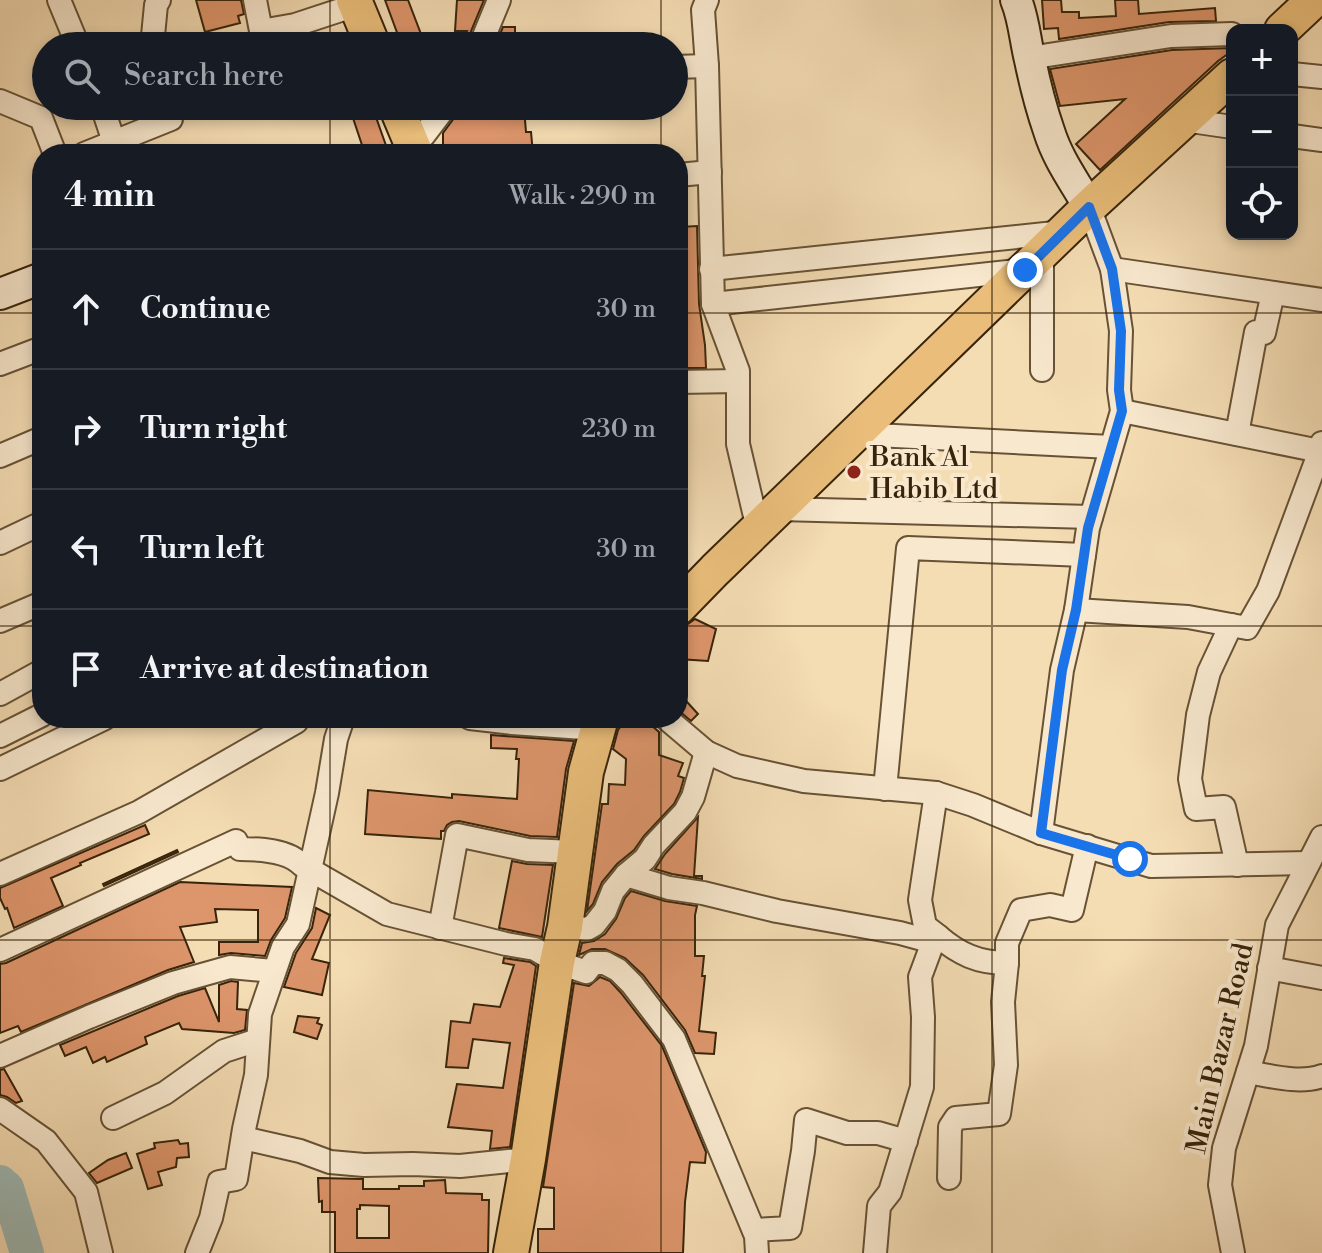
<!DOCTYPE html>
<meta charset="utf-8">
<style>
:root{--surface:#171b24;--page:#20242c;--text:#f1f3f6;--muted:#9ea1a6;--line:#363941}
body{margin:0;font-family:"Libre Bodoni",serif;background:var(--page);color:var(--text)}
.controls{position:absolute;right:24px;top:24px;display:grid;overflow:hidden;border-radius:16px;box-shadow:0 4px 12px #0003}
.controls button{width:72px;height:72px;display:grid;place-items:center;padding:0;border:0;border-bottom:2px solid var(--line);background:var(--surface);color:var(--text);font:40px sans-serif}
.stop{position:absolute;width:24px;height:24px;margin:-18px;border:6px solid #1a73e8;border-radius:50%;background:#fff}
.stop.end{background:#1a73e8;border-color:#fff;box-shadow:0 2px 8px #0008}
.list{margin:0;padding:0;list-style:none}
h2{display:flex;justify-content:space-between;align-items:center;height:104px;margin:0;padding:0 32px;font-size:34px}
h2 small{font-size:26px;font-weight:400;color:var(--muted)}
.list li{display:grid;grid-template-columns:52px 1fr auto;gap:24px;align-items:center;box-sizing:border-box;height:120px;padding:0 32px;border-top:2px solid var(--line)}
.list b{display:block;font-size:30px;white-space:nowrap}
.list em{font-size:26px;font-style:normal;color:var(--muted)}
.icon{flex:none;width:44px;height:44px;fill:none;stroke:currentColor;stroke-width:2;stroke-linecap:round;stroke-linejoin:round}
.map{position:relative;flex:none;width:1322px;height:1253px;overflow:hidden}
.search{position:absolute;background:var(--surface);box-shadow:0 4px 12px #0003;left:32px;top:32px;width:656px;height:88px;display:flex;align-items:center;gap:20px;box-sizing:border-box;padding:0 28px;border-radius:44px;color:var(--muted);font-size:30px}
.panel{position:absolute;background:var(--surface);box-shadow:0 4px 12px #0003;left:32px;top:144px;width:656px;height:584px;border-radius:32px}
.map>svg:first-child{display:block}
</style>
<div class="map">
<svg width="1322" height="1253" viewBox="0 0 1322 1253">
<rect width="100%" height="100%" fill="#f4dcb3"/>
<filter id="stains"><feTurbulence type="fractalNoise" baseFrequency=".0025" numOctaves="4"/><feColorMatrix values="0 0 0 0 .2 0 0 0 0 .09 0 0 0 0 .02 0 0 0 .5 -.17"/></filter>
<radialGradient id="worn" r=".72"><stop offset=".6" stop-color="#630" stop-opacity="0"/><stop offset="1" stop-color="#630" stop-opacity=".3"/></radialGradient>
<g fill="none" stroke-linecap="round" stroke-linejoin="round">
<path stroke="#9ebab5" stroke-width="34" d="M0,1182L7,1188L27,1253"/>
</g>
<g fill="#dd956b" stroke="#38240b" stroke-width="2" fill-rule="evenodd">
<path d="M196,0H241L244,14L238,16L240,23L205,32Z"/>
<path d="M385,0H408L424,42L413,46H402Z"/>
<path d="M457,0H484L467,41L463,39L467,31H455Z"/>
<path d="M1042,0H1061L1062,12H1079V18L1116,16L1115,0H1138L1139,14L1215,8L1216,21L1169,22L1059,39L1058,28L1044,29Z"/>
<path d="M503,27H515V46H495Z"/>
<path d="M1232,48V51L1218,61L1100,170L1076,144L1125,99L1060,106L1050,69L1172,50Z"/>
<path d="M349,106H372L389,154H365Z"/>
<path d="M460,106H495V109L524,108L526,132H531L533,154H443V133L457,114Z"/>
<path d="M697,226L699,304L705,345L706,368H678V268H682L680,227Z"/>
<path d="M695,619L716,629L708,661L678,659V631Z"/>
<path d="M678,692L698,714L691,721L678,710Z"/>
<path d="M627,718H643L659,732V755L683,763L678,776L684,778L680,792L674,804L644,836L634,850L617,864L602,882L593,904L587,911L602,804H608L609,784L625,785L626,759L613,749L618,730Z"/>
<path d="M491,735L574,741L566,769L557,837L530,836L459,821L452,822L447,825L444,831H441V839L365,834L368,790L452,798V794L517,799L519,759H516L517,749L491,748Z"/>
<path d="M698,817L694,876H702V879L672,874L655,869L665,854Z"/>
<path d="M145,825L149,834L80,863L81,865L51,878L63,906L14,928L7,908L5,909L0,898V888Z"/>
<path d="M177,850L178,852L104,886L103,884Z"/>
<path d="M512,861L527,864L553,865L542,937L499,928Z"/>
<path d="M180,882L292,887L285,918L271,940L265,956L231,953L219,955V942H258V910L215,909L217,922L180,927L194,962L168,970L21,1032L18,1026L0,1033V964L6,963Z"/>
<path d="M631,891L665,901L697,906L695,915V956H704L702,976H705L699,1031L716,1033L714,1054L695,1053L685,1030L643,975L625,958L605,949H592L579,955L582,943L594,941L605,934L616,919L625,898Z"/>
<path d="M316,908L330,915L312,959L329,963L322,995L284,987L296,953L312,928Z"/>
<path d="M504,958L530,962L536,966L510,1147L490,1149L492,1131L448,1127L457,1084L503,1088L510,1043L473,1039L468,1068L446,1067L451,1021L470,1023L474,1004L500,1007L514,965L503,963Z"/>
<path d="M600,977L610,981L621,993L662,1046L706,1152L705,1163L690,1162L685,1202L683,1253H538V1229H554V1188L543,1187L574,983L589,986Z"/>
<path d="M231,981L238,982L237,1009L247,1010L245,1030L234,1033L182,1029L179,1023L145,1037L147,1044L107,1062L105,1057L93,1063L86,1047L65,1056L60,1045L178,996L205,988L219,1022V985Z"/>
<path d="M298,1016L319,1018L317,1023L322,1025L317,1039L294,1032Z"/>
<path d="M4,1069L22,1101L16,1103L7,1097L0,1095V1070Z"/>
<path d="M178,1140L180,1144L188,1143L189,1157L177,1158L176,1167L158,1172L162,1185L148,1189L137,1154L155,1148L154,1143Z"/>
<path d="M126,1153L132,1168L97,1183L89,1173L108,1160Z"/>
<path d="M318,1178L363,1179V1189H399V1186H424V1181L445,1180L446,1193L482,1194V1200H489L488,1253H335V1212H322V1201L319,1202ZM360,1205L389,1206V1238H357V1209H360Z"/>
</g>
<g fill="none" stroke-linecap="round" stroke-linejoin="round">
<defs>
<g id="minor">
<path d="M59,0L78,46"/>
<path d="M255,0L261,31L295,25L356,5"/>
<path d="M707,0L703,10L707,66L713,304L738,371V444L758,529"/>
<path d="M152,46L156,5L159,0"/>
<path d="M480,46L499,0"/>
<path d="M1029,58L1171,36L1232,34"/>
<path d="M674,67L707,66"/>
<path d="M1292,74L1322,77"/>
<path d="M0,101L41,118L55,154"/>
<path d="M102,106L114,142"/>
<path d="M1184,120L1232,127"/>
<path d="M1292,136L1322,140"/>
<path d="M414,148L446,106"/>
<path d="M84,154L171,119L166,106"/>
<path d="M678,175L710,172"/>
<path d="M711,269L1064,232"/>
<path d="M1112,269L1322,300"/>
<path d="M713,304L1025,270"/>
<path d="M0,364L42,348"/>
<path d="M1042,370V252"/>
<path d="M678,382L738,381"/>
<path d="M1122,411L1320,451L1322,443"/>
<path d="M856,434L1111,447"/>
<path d="M1237,434L1256,332L1264,333L1273,293"/>
<path d="M0,456L42,438"/>
<path d="M779,509L1091,517"/>
<path d="M0,543L42,523"/>
<path d="M1076,610L1188,617L1247,628L1268,591L1320,451"/>
<path d="M0,621L42,603"/>
<path d="M1231,625L1209,672L1198,715L1190,779L1196,809L1224,807L1237,865"/>
<path d="M0,694L42,671"/>
<path d="M470,718L512,723L598,729"/>
<path d="M666,718L706,752L737,766L804,781L936,793L973,805L1041,833L1151,866L1308,863"/>
<path d="M0,736L42,715"/>
<path d="M0,769L105,718"/>
<path d="M885,789L908,548L1084,555"/>
<path d="M1041,833L1062,670L1076,610L1088,528L1122,411L1119,390L1121,331L1112,269L1089,207"/>
<path d="M0,874L139,812L296,722V718"/>
<path d="M626,875L669,888L703,893L777,911L900,933L933,942"/>
<path d="M565,927L587,929L594,925L605,911L613,891L626,875L645,859L654,845L685,812L693,797L706,752"/>
<path d="M440,928L457,835L528,850L574,852"/>
<path d="M938,936C959,954 978,963 1007,963L1003,1002L1006,1065L999,1114L956,1118L950,1127L949,1178"/>
<path d="M0,950L236,841L240,849C260,849 288,850 302,865L387,914L506,944L535,949L557,962L586,972L593,963H605L618,970L632,984L674,1039L756,1236L757,1253"/>
<path d="M1007,963V943L1021,910L1050,905L1072,910L1087,846"/>
<path d="M1269,968L1322,978"/>
<path d="M0,1056L89,1017L173,983L230,967L274,971"/>
<path d="M1248,1072C1271,1076 1300,1084 1322,1076"/>
<path d="M0,1109L46,1141L86,1192L101,1253"/>
<path d="M113,1118L165,1093L224,1051L258,1040"/>
<path d="M243,1138L300,1151L330,1162L364,1165L413,1164L460,1166L528,1159"/>
<path d="M754,1230L790,1228L803,1151L806,1120L847,1133H878L906,1141"/>
<path d="M197,1253L211,1218L219,1182L236,1179L244,1129L256,1075L260,1014L283,947L298,924L327,793L336,739L343,718"/>
<path d="M875,1253L879,1206L890,1192L922,1087L923,1017L920,977L933,942L938,936L925,926L920,900L936,793"/>
<path d="M1233,1253L1220,1185L1224,1148L1256,1046L1277,925L1322,837"/>
</g>
<g id="secondary">
<path d="M1016,0C1024,19 1025,40 1030,60C1035,84 1041,108 1049,131C1058,160 1075,182 1089,207"/>
<path d="M0,294L42,278"/>
</g>
<g id="primary">
<path d="M354,0L373,46"/>
<path d="M1282,30L1314,0"/>
<path d="M396,106L416,154"/>
<path d="M678,608L715,570L1089,207L1232,76"/>
<path d="M511,1253L528,1159L557,962L565,927L586,772L601,718"/>
</g>
</defs>
<use href="#minor" stroke="#675235" stroke-width="26"/>
<use href="#secondary" stroke="#38240b" stroke-width="34"/>
<use href="#primary" stroke="#38240b" stroke-width="38"/>
<use href="#minor" stroke="#f8e8ce" stroke-width="22"/>
<use href="#secondary" stroke="#f8e8ce" stroke-width="30"/>
<use href="#primary" stroke="#eabe7a" stroke-width="34"/>
</g>
<g fill="none" stroke-linecap="round" stroke-linejoin="round">
<path stroke="#1a73e8" stroke-width="10" d="M1025,270L1089,207L1112,269L1121,331L1119,390L1122,411L1088,528L1076,610L1062,670L1041,833L1130,859"/>
</g>
<path fill="none" stroke="#38240b" stroke-width="2" stroke-opacity="0.55" d="M330,0V46M661,0V46M992,0V1253M330,106V154M661,106V154M0,313H42M678,313H1322M0,626H42M678,626H1322M330,718V1253M661,718V1253M0,940H1322"/>
<circle fill="#8f2418" stroke="#f8e8ce" stroke-width="3" cx="854" cy="472" r="8"/>
<g text-anchor="middle" stroke-width="8" stroke-linejoin="round" paint-order="stroke">
<g font-size="28" fill="#38240b" stroke="#f8e8ce" text-anchor="start">
<text x="870" y="466">Bank Al<tspan x="870" dy="32">Habib Ltd</tspan></text>
</g>
<g font-size="28" fill="#38240b" stroke="#f8e8ce">
<text transform="translate(1219 1048) rotate(-77)" y="10">Main Bazar Road</text>
</g>
</g>
<rect width="100%" height="100%" filter="url(#stains)"/>
<rect width="100%" height="100%" fill="url(#worn)"/>
</svg>
<div class="controls">
<button>+</button>
<button>−</button>
<button><svg class="icon" aria-label="locate" viewBox="0 0 24 24"><circle cx="12" cy="12" r="6"/><path d="M12 2v4M12 18v4M2 12h4M18 12h4"/></svg></button>
</div>
<div class="stop" style="left:1130px;top:859px"></div>
<div class="stop end" style="left:1025px;top:270px"></div>
<div class="search"><svg class="icon" aria-label="search" viewBox="0 0 24 24"><circle cx="10" cy="10" r="6"/><path d="M15 15l6 6"/></svg>Search here</div>
<section class="panel">
<h2>4 min<small>Walk · 290 m</small></h2>
<ul class="list">
<li><svg class="icon" aria-label="ahead" viewBox="0 0 24 24"><path d="M12 20V5M6 11l6-6 6 6"/></svg><div><b>Continue</b></div><em>30 m</em></li>
<li><svg class="icon" aria-label="right" viewBox="0 0 24 24"><path d="M7 20v-9h11M14 6l5 5-5 5"/></svg><div><b>Turn right</b></div><em>230 m</em></li>
<li><svg class="icon" aria-label="left" viewBox="0 0 24 24"><path d="M17 20v-9H6M10 6l-5 5 5 5"/></svg><div><b>Turn left</b></div><em>30 m</em></li>
<li><svg class="icon" aria-label="arrive" viewBox="0 0 24 24"><path d="M6 21V4h12l-3 4 3 4H6"/></svg><div><b>Arrive at destination</b></div></li>
</ul>
</section>
</div>
